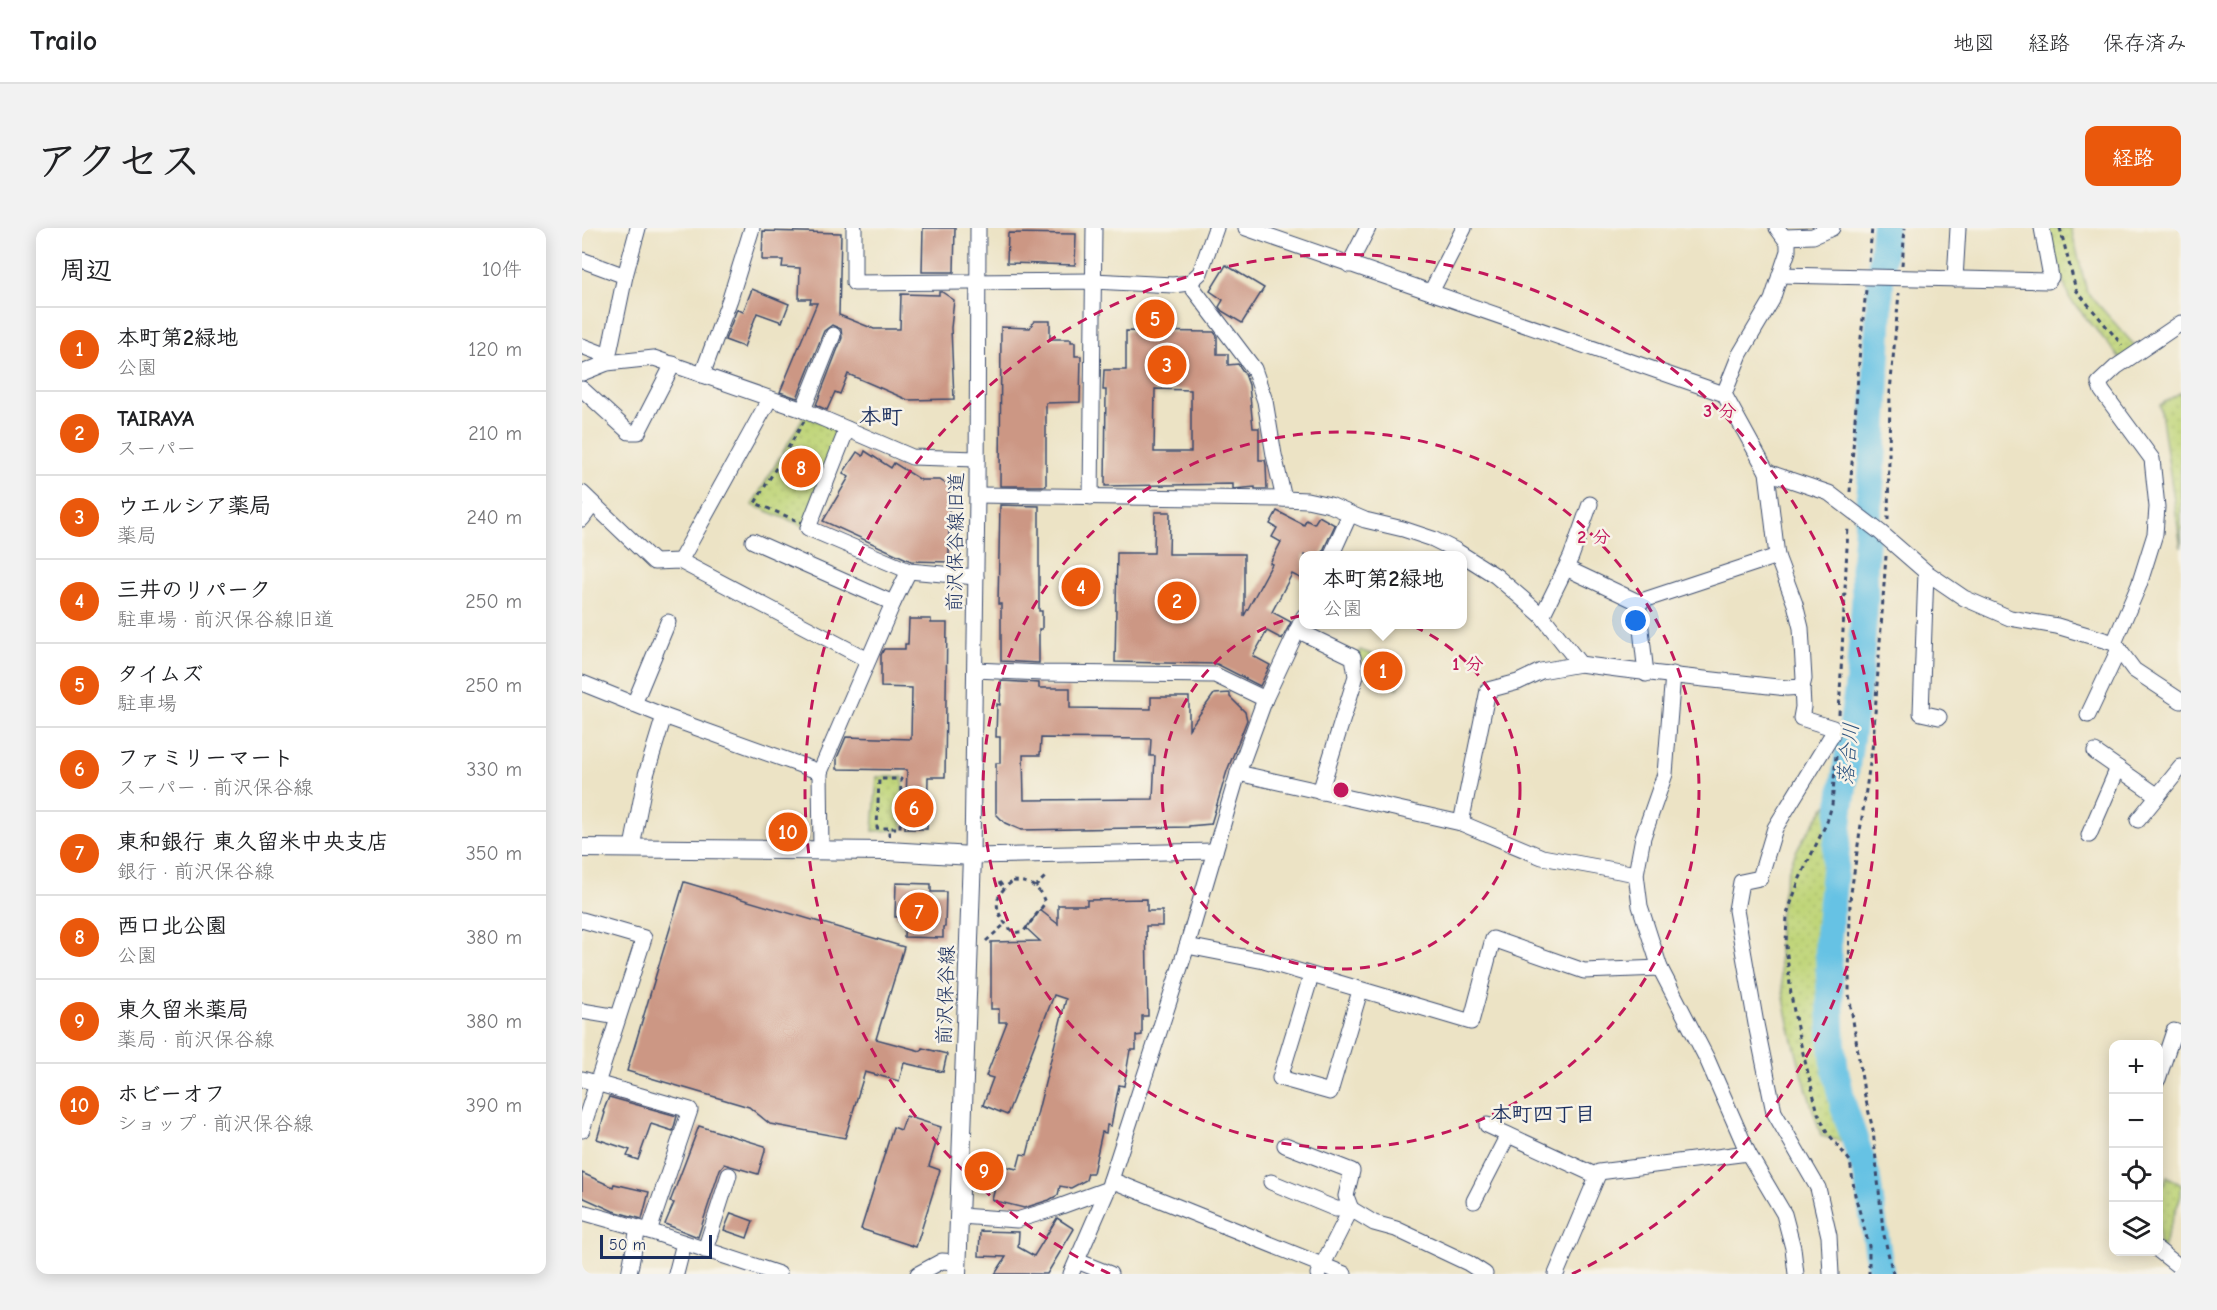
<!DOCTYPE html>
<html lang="ja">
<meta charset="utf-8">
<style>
:root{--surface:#fff;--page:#f2f2f2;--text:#202124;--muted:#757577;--line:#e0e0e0;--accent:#ea580c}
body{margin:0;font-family:"Comic Neue","Klee One",sans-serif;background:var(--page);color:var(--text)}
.controls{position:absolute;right:18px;bottom:18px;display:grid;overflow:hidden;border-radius:12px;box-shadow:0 3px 15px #0003}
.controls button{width:54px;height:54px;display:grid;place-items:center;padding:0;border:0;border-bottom:2px solid var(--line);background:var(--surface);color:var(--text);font:30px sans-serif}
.scale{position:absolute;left:18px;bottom:15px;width:112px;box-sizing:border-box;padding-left:6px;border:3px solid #1b2f5e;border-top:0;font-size:16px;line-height:21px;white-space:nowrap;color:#1b2f5e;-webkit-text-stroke:4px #f7f3e8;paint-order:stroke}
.you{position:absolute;left:1054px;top:393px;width:21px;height:21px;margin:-15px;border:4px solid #fff;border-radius:50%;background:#1a73e8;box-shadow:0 0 0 9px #1a73e833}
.badge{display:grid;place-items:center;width:39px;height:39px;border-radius:50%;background:var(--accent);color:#fff;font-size:20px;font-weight:700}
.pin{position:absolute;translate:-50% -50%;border:3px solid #fff;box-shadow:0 2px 6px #0006}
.popup{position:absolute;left:717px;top:323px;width:168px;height:78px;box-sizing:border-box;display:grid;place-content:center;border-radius:12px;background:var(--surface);filter:drop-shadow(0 2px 4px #0005);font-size:20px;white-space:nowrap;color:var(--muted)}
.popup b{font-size:22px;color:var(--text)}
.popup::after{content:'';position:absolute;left:50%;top:100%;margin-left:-12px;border:12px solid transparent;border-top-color:var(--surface)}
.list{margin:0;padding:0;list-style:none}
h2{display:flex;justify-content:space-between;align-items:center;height:78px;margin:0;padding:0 24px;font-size:26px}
h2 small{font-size:20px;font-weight:400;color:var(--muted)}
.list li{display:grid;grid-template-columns:39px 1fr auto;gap:18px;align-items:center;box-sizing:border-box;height:84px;padding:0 24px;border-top:2px solid var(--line)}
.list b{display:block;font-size:22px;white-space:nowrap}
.list p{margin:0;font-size:20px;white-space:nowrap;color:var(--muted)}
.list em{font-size:20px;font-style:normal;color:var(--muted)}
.icon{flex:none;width:33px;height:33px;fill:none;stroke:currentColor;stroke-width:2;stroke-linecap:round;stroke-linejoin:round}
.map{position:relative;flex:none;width:1599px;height:1046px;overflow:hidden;border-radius:12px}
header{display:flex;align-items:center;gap:36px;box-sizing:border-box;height:84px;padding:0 30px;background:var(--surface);border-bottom:2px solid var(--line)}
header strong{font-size:28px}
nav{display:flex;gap:33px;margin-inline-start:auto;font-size:21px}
.intro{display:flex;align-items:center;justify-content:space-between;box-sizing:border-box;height:144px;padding:0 36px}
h1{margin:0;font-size:42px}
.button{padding:15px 27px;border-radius:12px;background:var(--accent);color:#fff;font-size:21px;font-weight:700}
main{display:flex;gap:36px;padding:0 36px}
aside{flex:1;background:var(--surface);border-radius:12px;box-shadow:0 3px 15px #0003}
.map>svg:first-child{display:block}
</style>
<header>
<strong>Trailo</strong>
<nav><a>地図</a><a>経路</a><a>保存済み</a></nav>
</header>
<div class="intro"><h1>アクセス</h1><a class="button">経路</a></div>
<main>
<aside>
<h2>周辺<small>10件</small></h2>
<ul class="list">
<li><span class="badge">1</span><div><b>本町第2緑地</b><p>公園</p></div><em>120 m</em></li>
<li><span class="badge">2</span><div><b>TAIRAYA</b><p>スーパー</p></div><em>210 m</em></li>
<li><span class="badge">3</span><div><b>ウエルシア薬局</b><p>薬局</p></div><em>240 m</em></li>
<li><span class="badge">4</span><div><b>三井のリパーク</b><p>駐車場 · 前沢保谷線旧道</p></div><em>250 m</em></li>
<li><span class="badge">5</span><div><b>タイムズ</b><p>駐車場</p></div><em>250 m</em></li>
<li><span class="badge">6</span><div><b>ファミリーマート</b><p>スーパー · 前沢保谷線</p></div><em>330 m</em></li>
<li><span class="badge">7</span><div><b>東和銀行 東久留米中央支店</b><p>銀行 · 前沢保谷線</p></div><em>350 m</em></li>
<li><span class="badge">8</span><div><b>西口北公園</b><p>公園</p></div><em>380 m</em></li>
<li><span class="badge">9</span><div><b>東久留米薬局</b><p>薬局 · 前沢保谷線</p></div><em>380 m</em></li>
<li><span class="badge">10</span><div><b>ホビーオフ</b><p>ショップ · 前沢保谷線</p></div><em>390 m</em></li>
</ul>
</aside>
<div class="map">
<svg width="1599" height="1046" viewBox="0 0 1599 1046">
<defs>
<pattern id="park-dots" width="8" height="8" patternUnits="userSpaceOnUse" patternTransform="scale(1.5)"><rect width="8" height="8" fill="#c0d579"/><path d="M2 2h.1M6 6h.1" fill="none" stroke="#a4b76b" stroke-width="1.8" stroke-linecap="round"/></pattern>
</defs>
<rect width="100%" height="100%" fill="#f7f3e8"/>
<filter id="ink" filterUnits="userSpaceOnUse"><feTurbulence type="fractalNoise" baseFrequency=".0167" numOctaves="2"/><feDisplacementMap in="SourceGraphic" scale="12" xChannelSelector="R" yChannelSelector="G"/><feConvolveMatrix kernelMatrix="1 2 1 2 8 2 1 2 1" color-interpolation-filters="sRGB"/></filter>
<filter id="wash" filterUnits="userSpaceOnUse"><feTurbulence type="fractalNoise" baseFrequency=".008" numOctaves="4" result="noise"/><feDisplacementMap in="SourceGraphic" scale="24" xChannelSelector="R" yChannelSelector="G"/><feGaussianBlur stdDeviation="1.35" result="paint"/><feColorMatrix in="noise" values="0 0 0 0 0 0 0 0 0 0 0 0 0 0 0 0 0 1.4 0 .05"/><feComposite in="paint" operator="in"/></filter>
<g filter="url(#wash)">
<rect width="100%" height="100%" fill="#ece3c5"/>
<g fill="url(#park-dots)" stroke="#6e826c" stroke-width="1.5">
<path d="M1464,0H1489L1505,64L1555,120L1539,131L1488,71L1480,51Z"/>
<path d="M1599,164V320L1578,177Z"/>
<path d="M222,188L264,204L222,298L170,277Z"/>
<path d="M778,422L821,438L816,460L782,447L780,433L776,429Z"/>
<path d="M295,549H321L320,602L291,603Z"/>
<path d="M1247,574L1259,576L1246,713L1250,813L1261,877L1274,917L1239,908C1213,823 1175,715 1212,628C1220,609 1235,591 1247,574Z"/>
<path d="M1585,948L1599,957V967L1580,1022L1577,1019L1576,971Z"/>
</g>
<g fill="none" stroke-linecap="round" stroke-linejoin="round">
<path stroke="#66c2e4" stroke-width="27" d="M1299,1046L1285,948L1261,877L1253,840L1250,813L1246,713L1258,583L1277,451L1283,371L1282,341L1291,228L1299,40L1303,0"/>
</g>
<g id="blocks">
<g fill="#cc9784" fill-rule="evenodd">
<path d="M341,0H373L372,44H340Z"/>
<path d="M181,3L259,5L257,87L292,101H318L319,66L357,67V64H360L372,72L369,100L372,171L326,172L266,146L258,166L253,164L245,182L234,177L260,110L259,101L250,97L242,103L215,170L198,164L235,75H228L229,71H217L218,40L200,39L201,32H180Z"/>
<path d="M426,5L494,6L493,37L425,35Z"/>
<path d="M644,37L682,60L660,95L640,83L637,79L641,72L628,63Z"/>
<path d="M170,61L207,76L200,94L175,85L162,119L143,112L155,81L161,84Z"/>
<path d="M452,93H468V111H489V114H493V128H499L498,174L464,175V258H418L419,99L448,100Z"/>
<path d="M544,103L632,104L635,108V126H646V137L656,136L663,146L667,157L671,200H677V232H683L684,237L685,261H673V259L651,261V256L523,258L524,162H521L522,142H544ZM573,161L609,162V224H572Z"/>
<path d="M283,223L309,240L312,235L339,252H358L367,258V334L329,333L241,293L267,249L261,245L275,224L281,228Z"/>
<path d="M418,277L457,278V383H460V401H457V435L419,433V376H416Z"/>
<path d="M695,283L722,297L724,292L732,296L737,288L753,297L739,327H722V352L710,346L690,384L709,394L700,411L685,403L671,428L688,437L678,458L635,436L533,434L535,325H572L573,284H588L587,326H662V388L690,336L688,335L699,314L690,309L695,300L688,296Z"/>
<path d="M327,391H349V395H365L363,549H346L345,601H323L325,542L255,541V530L264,509L329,511L330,460L299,459V427L302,421H323V416H326Z"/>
<path d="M419,453L457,455V460H488V480L569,481V469H607V501L632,466L648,465V469L663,484L665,492L645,543L629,596L607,598V599L439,602L423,595L414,586V535H418V509H414L415,476L418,477ZM459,510L569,511L568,528H573L571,571L442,572L441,527H458Z"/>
<path d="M102,654L322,719L294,811L339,823L340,820L365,826L361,844L322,835L317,853L283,844L263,910L188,896L167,879L45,843Z"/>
<path d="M314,655L349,656V664H364L363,699H361V710L322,709L323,689H313Z"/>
<path d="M565,671V683H580V698H564L566,788H560V807L554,808V822H548L542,858L537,857L529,898L525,897L524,905L520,904L511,945H506L504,952L489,960L478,958L476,967L467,972L442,980L410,972L414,956L399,953L400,933L435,941L439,926L445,927L484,771L472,767L425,887L401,877L411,850L404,848L425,794H417V781H409V714L458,713L444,700L458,682L476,696V677H505V672Z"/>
<path d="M27,869L95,888L91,903L69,896L56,932L45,928L48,922L15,911L23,885L21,884Z"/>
<path d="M324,888L359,899L347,938L358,942L334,1019L279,1001L311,899L319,902Z"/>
<path d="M117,898L183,918V923L176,946L142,936L138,941L116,1009L83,996L92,975L88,974Z"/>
<path d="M0,945L31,959L32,956L67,964L60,991L31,983L0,969Z"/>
<path d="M149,985L171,993L165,1010L142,1002Z"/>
<path d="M475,990L492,1001L465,1046H413L424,1029L397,1028L398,1003L437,1004L436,1019L452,1028Z"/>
</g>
</g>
</g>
<g filter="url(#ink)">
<use href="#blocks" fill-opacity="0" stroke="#3a4a6d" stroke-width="1.5"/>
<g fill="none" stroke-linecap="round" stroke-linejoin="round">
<defs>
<g id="minor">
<path d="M272,0V55L511,53L591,57L607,55L618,45L634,0"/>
<path d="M396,0L395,267L390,628L633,623"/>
<path d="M1203,9L1231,8L1250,0"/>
<path d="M0,32L43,48"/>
<path d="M767,37L786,0"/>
<path d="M1198,47L1466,53L1469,49L1460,0"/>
<path d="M1373,51L1376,0"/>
<path d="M607,55L672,141L683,173L692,227L702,271"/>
<path d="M849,64L882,0"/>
<path d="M0,118L26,128"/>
<path d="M25,135L43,48L56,0"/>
<path d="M0,145L25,135L72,130L221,182L330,229L395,231"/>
<path d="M120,147L148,71L170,0"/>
<path d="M0,161L47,204H56L91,136"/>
<path d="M1142,166L1158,126L1190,72L1198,47L1206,23V15L1195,0"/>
<path d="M221,182L251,107"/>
<path d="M265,201L226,300L327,343L394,349"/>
<path d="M1185,244L1247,265L1298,304L1344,344L1382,370L1428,390L1475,398L1532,415L1552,442L1599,473"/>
<path d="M0,265L72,334L98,333L286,432"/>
<path d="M395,267L702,271L725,272L748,277L783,292L821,301L851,311L873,322L914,348L942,372L960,388L998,436C1067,446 1136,452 1205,460L1220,459L1222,451L1219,400L1213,376L1195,328L1185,244L1142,166L664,0"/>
<path d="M509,269L512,0"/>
<path d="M0,291L11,276"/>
<path d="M171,313L311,375"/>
<path d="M749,328L768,286"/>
<path d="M98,333L187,172"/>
<path d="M984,340L1056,374L1195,328"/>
<path d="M1344,344L1339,485L1357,489"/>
<path d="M1056,374L1064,446"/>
<path d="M960,388L989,329L1008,276"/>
<path d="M715,402L771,429L774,448L738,564"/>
<path d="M1532,415L1557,357L1573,306L1575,279L1570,231L1520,163L1517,155L1534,139L1599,95"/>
<path d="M393,442L460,445L633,447L683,471"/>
<path d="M1091,446L1083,546L1061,609L1054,646L1058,678L1078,740L1125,831L1166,925L1202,986L1211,1020L1214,1046"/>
<path d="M0,455L82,488L238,544"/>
<path d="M1220,459L1221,479L1219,490L1251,500L1250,507L1193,600L1178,650L1159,654L1154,682L1174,796L1192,884L1236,960L1247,1008L1249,1046"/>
<path d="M52,476L86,394"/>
<path d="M1506,487L1537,421"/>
<path d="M1513,524L1576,568"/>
<path d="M656,545L879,595L960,629L1054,646"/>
<path d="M1556,592L1599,539"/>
<path d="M879,595L906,462L936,454L959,443L998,436"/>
<path d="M1507,607L1536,540"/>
<path d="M50,619L64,547L82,488"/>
<path d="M239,623L238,544L311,375L327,343"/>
<path d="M0,692L62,710L0,902"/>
<path d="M605,718L682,733L889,794L911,711L1002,743L1078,740"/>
<path d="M729,748L698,850L748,864L778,763"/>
<path d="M0,783L36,789"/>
<path d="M0,851L108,882L67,1003"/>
<path d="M1576,851L1592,803L1599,806"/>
<path d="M905,897L1015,948"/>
<path d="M529,952L762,1046"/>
<path d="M689,954L754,981H769L764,968L770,943L703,917"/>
<path d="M892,973L926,907"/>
<path d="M0,984L67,1003L197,1046"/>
<path d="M378,988L435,992L474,980L526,961"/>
<path d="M123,1022L147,947"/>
<path d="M1576,1022L1599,1040"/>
<path d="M495,1033L528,1046"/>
<path d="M47,1046L56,1000"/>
<path d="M94,1046L102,1015"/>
<path d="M336,1046L360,1033L375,1034"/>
<path d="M489,1046L526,961L605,718L656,545L683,471L722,388"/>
<path d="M736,1046L769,981L792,995L814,1001L886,1035L903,1046"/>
<path d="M974,1046L1017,944L1166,925"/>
</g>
<path id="major" d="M0,620L306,623L390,628L375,1046"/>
</defs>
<use href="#minor" stroke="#3a4a6d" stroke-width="17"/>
<use href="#major" stroke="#3a4a6d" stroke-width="20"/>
<g stroke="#3a4a6d" stroke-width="3" stroke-dasharray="4.5 4.5" stroke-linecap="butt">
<path d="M1478,0L1494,62L1540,117"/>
<path d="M1287,34L1290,0"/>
<path d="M1320,37L1323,0"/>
<path d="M224,190L259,204L221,295L173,275Z"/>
<path d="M1268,264L1278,119L1284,62"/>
<path d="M1306,292L1308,164L1317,65"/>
<path d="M1304,328L1291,514L1268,672L1267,766L1282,864L1291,902L1301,1003L1311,1046"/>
<path d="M1257,486L1266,298"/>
<path d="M1254,528L1250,577L1245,594L1218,650L1205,686L1204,717L1209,767L1216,805L1236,885L1245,904L1268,933L1273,967L1287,1018V1046"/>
<path d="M307,608V600H295L297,551H319L318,600H307"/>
<path d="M431,653C448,653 458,659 463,675L442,703L432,705C413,686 407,670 431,653Z"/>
<path d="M417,654L422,660"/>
<path d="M453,659L465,647"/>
<path d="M404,713L423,696"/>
</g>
<use href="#minor" stroke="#fff" stroke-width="15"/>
<use href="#major" stroke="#fff" stroke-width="18"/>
</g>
</g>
<g fill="none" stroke="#c2185b" stroke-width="3" stroke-dasharray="10 8">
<circle cx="759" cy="562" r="179"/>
<circle cx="759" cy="562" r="358"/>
<path d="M528 1046A536 536 0 1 1 990 1046"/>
</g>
<g text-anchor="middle" stroke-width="5" stroke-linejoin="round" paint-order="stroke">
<g font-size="20" fill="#1b2f5e" stroke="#f7f3e8">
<text transform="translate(373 314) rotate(-89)" y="7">前沢保谷線旧道</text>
<text transform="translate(363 767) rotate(-88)" y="7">前沢保谷線</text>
</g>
<g font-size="21" font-style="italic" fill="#2e5480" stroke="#f7f3e8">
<text transform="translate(1266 526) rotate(-84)" y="7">落合川</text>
</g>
<g font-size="21" font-weight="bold" fill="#1b2f5e" stroke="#f7f3e8">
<text x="961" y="893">本町四丁目</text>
</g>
<g font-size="22" font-weight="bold" fill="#1b2f5e" stroke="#f7f3e8">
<text x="299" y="196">本町</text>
</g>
</g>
<circle cx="759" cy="562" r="9" fill="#c2185b" stroke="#f7f3e8" stroke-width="3"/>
<g font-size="18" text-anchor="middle" font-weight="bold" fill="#c2185b" stroke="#f7f3e8" stroke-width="5" stroke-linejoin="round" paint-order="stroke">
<text x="1138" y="189">3 分</text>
<text x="1012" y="315">2 分</text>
<text x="886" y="442">1 分</text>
</g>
</svg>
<div class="controls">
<button>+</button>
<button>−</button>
<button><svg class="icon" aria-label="locate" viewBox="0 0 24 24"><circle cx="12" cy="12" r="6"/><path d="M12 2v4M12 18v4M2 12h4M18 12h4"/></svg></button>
<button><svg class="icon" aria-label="layers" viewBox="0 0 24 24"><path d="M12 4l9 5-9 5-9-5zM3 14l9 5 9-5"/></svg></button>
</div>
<div class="scale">50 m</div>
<div class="you"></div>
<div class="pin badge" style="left:801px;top:443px">1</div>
<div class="popup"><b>本町第2緑地</b>公園</div>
<div class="pin badge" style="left:595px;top:373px">2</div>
<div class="pin badge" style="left:585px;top:137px">3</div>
<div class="pin badge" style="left:499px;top:359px">4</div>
<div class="pin badge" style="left:573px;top:91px">5</div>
<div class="pin badge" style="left:332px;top:580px">6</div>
<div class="pin badge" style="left:337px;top:684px">7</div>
<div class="pin badge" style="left:219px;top:240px">8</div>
<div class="pin badge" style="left:402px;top:943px">9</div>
<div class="pin badge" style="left:206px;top:604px">10</div>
</div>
</main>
